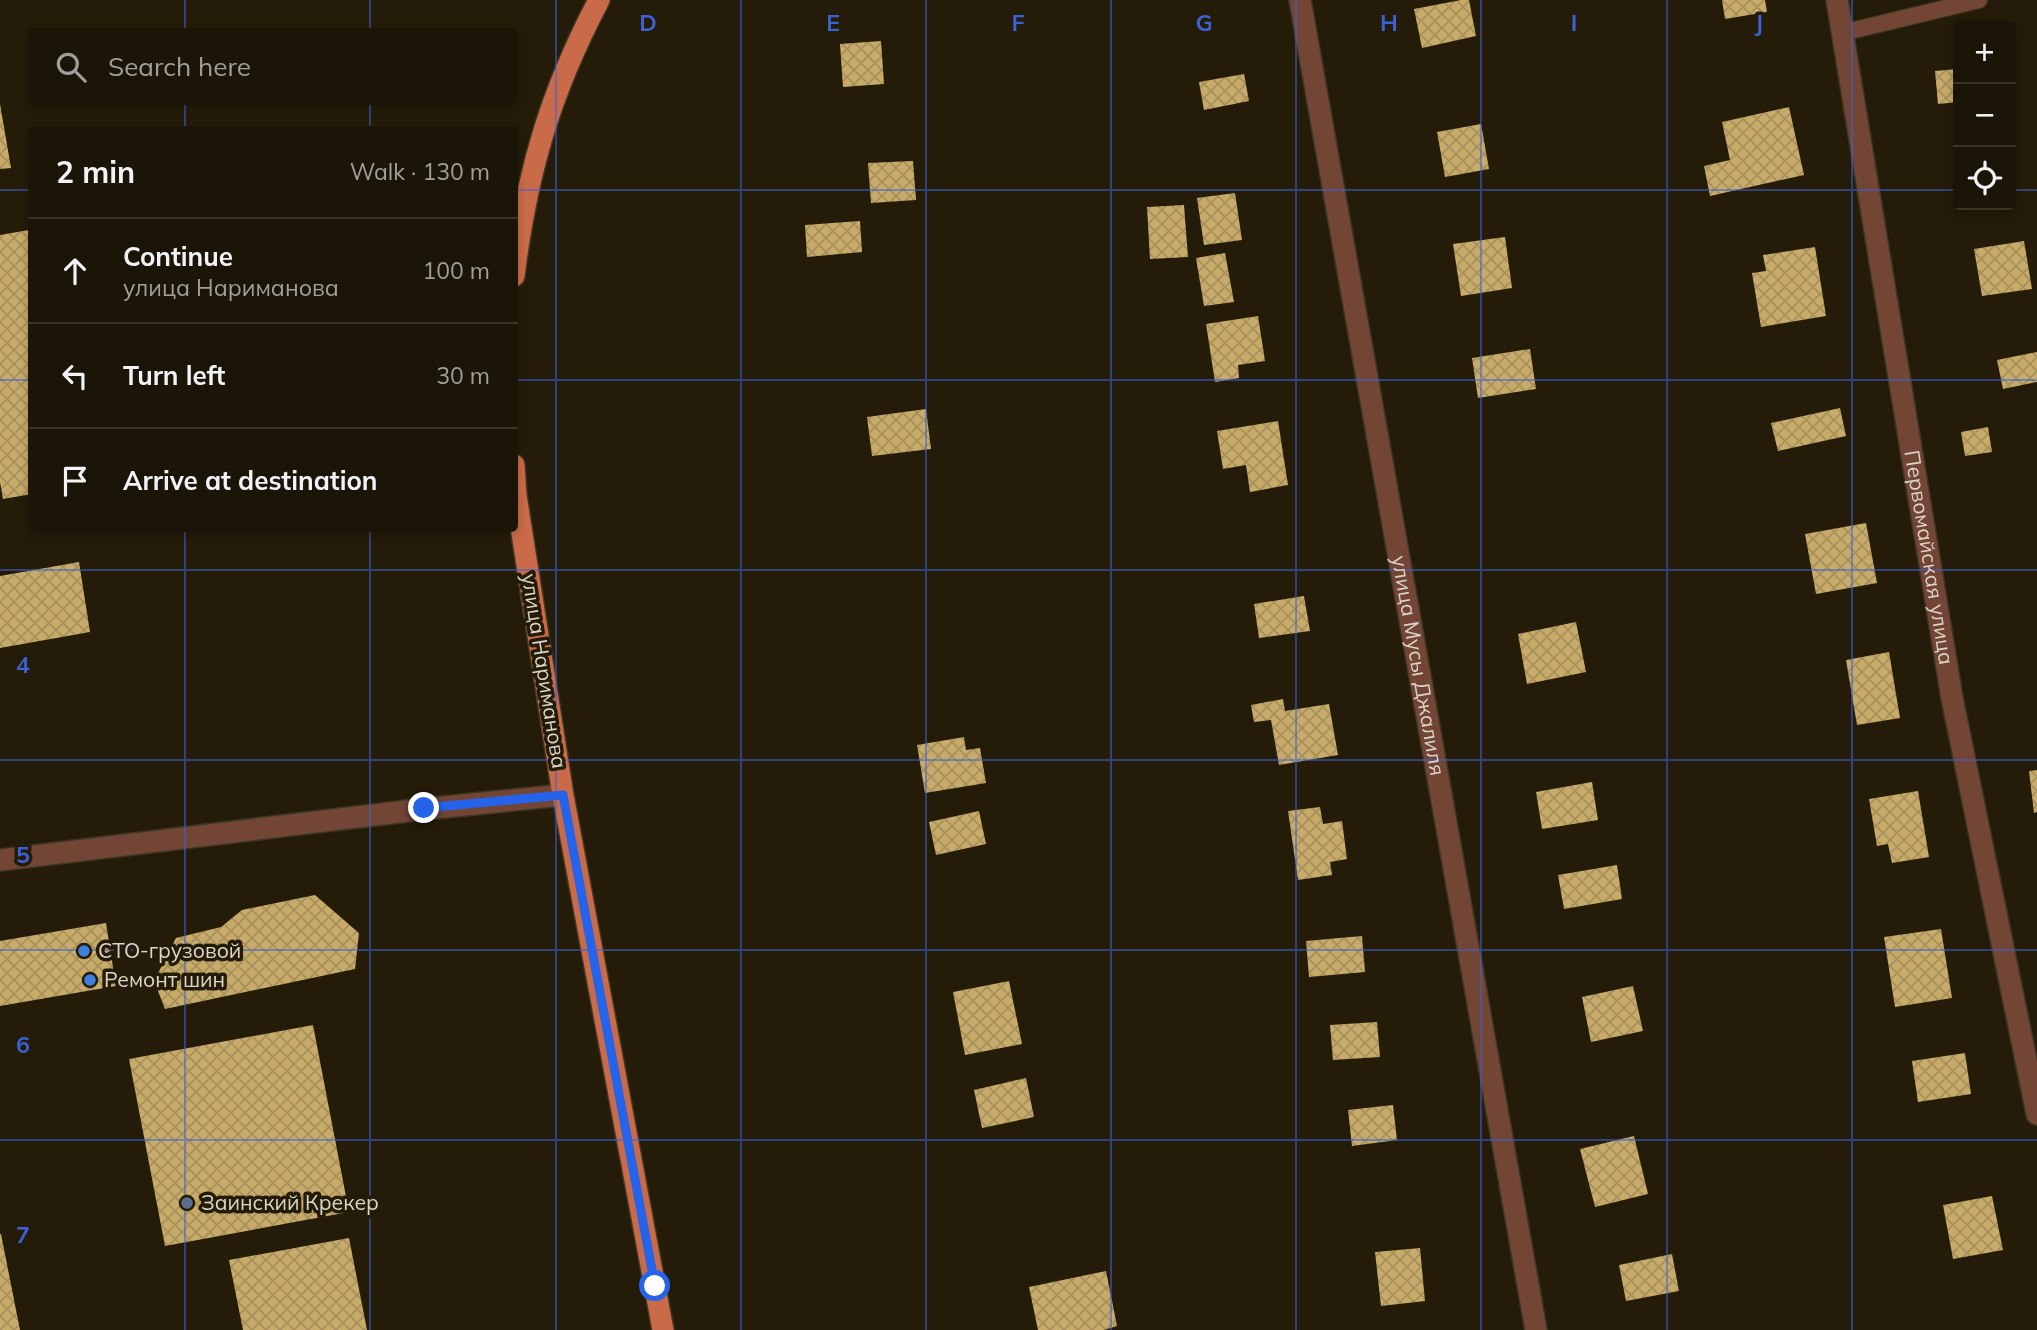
<!DOCTYPE html>
<meta charset="utf-8">
<style>
:root{--surface:#1b1507;--page:#282215;--text:#f1f3f6;--muted:#a09f9b;--line:#393428}
body{margin:0;font-family:Mulish,sans-serif;background:var(--page);color:var(--text)}
.controls{position:absolute;right:21px;top:21px;display:grid;overflow:hidden;border-radius:7px;box-shadow:0 4px 10px #0003}
.controls button{width:63px;height:63px;display:grid;place-items:center;padding:0;border:0;border-bottom:2px solid var(--line);background:var(--surface);color:var(--text);font:35px sans-serif}
.stop{position:absolute;width:21px;height:21px;margin:-16px;border:5px solid #2563eb;border-radius:50%;background:#fff}
.stop.end{background:#2563eb;border-color:#fff;box-shadow:0 2px 7px #0008}
.list{margin:0;padding:0;list-style:none}
h2{display:flex;justify-content:space-between;align-items:center;height:91px;margin:0;padding:0 28px;font-size:30px}
h2 small{font-size:23px;font-weight:400;color:var(--muted)}
.list li{display:grid;grid-template-columns:46px 1fr auto;gap:21px;align-items:center;box-sizing:border-box;height:105px;padding:0 28px;border-top:2px solid var(--line)}
.list b{display:block;font-size:26px;white-space:nowrap}
.list p{margin:0;font-size:23px;white-space:nowrap;color:var(--muted)}
.list em{font-size:23px;font-style:normal;color:var(--muted)}
.icon{flex:none;width:38px;height:38px;fill:none;stroke:currentColor;stroke-width:2;stroke-linecap:round;stroke-linejoin:round}
.map{position:relative;flex:none;width:2037px;height:1330px;overflow:hidden}
.search{position:absolute;background:var(--surface);box-shadow:0 4px 10px #0003;left:28px;top:28px;width:490px;height:77px;display:flex;align-items:center;gap:18px;box-sizing:border-box;padding:0 24px;border-radius:7px;color:var(--muted);font-size:26px}
.panel{position:absolute;background:var(--surface);box-shadow:0 4px 10px #0003;left:28px;top:126px;width:490px;height:406px;border-radius:7px}
.map>svg:first-child{display:block}
</style>
<div class="map">
<svg width="2037" height="1330" viewBox="0 0 2037 1330">
<defs>
<pattern id="building-cross-hatch" width="8" height="8" patternUnits="userSpaceOnUse" patternTransform="scale(1.75)"><rect width="8" height="8" fill="#c8ab68"/><path d="M0 0l8 8M0 8l8-8" fill="none" stroke="#a6905d"/></pattern>
</defs>
<rect width="100%" height="100%" fill="#241c09"/>
<g fill="url(#building-cross-hatch)">
<path d="M1461,0H1469L1476,36L1422,48L1414,9Z"/>
<path d="M1722,0H1765L1767,12L1725,19Z"/>
<path d="M881,41L884,84L843,87L840,44Z"/>
<path d="M1958,69V102L1938,104L1935,71Z"/>
<path d="M1244,74L1249,101L1204,110L1199,82Z"/>
<path d="M0,104L11,168L0,169Z"/>
<path d="M1789,107L1804,175L1710,196L1704,166L1730,160L1722,122Z"/>
<path d="M1481,124L1489,169L1445,177L1437,132Z"/>
<path d="M913,161L916,200L871,203L868,163Z"/>
<path d="M1235,193L1242,240L1204,245L1197,198Z"/>
<path d="M1184,205L1188,257L1150,259L1147,207Z"/>
<path d="M860,221L862,252L807,257L805,225Z"/>
<path d="M29,230L32,244V494L3,499L0,482V235Z"/>
<path d="M1505,237L1512,288L1461,296L1453,244Z"/>
<path d="M2024,241L2032,289L1982,296L1974,249Z"/>
<path d="M1815,247L1826,316L1761,327L1752,273L1766,271L1763,255Z"/>
<path d="M1225,253L1234,302L1204,306L1196,258Z"/>
<path d="M1258,316L1265,361L1238,365L1239,378L1215,382L1206,324Z"/>
<path d="M1530,349L1536,389L1478,398L1472,358Z"/>
<path d="M2037,352V382L2003,389L1997,360Z"/>
<path d="M1840,408L1846,436L1778,451L1771,423Z"/>
<path d="M926,409L931,449L872,456L867,417Z"/>
<path d="M1278,421L1288,485L1250,492L1246,465L1223,469L1217,431Z"/>
<path d="M1988,427L1992,452L1965,456L1961,432Z"/>
<path d="M1866,523L1877,583L1816,594L1805,534Z"/>
<path d="M79,562L90,632L0,648V576Z"/>
<path d="M1304,596L1310,631L1259,638L1254,604Z"/>
<path d="M1576,622L1586,672L1527,684L1518,634Z"/>
<path d="M1889,652L1900,718L1857,725L1846,660Z"/>
<path d="M1283,699L1285,711L1329,704L1338,755L1279,765L1271,720L1254,722L1251,705Z"/>
<path d="M964,737L966,750L980,748L986,783L925,793L917,745Z"/>
<path d="M2037,770V812L2034,813L2029,771Z"/>
<path d="M1592,782L1598,820L1542,829L1536,792Z"/>
<path d="M1918,791L1929,857L1892,863L1888,844L1877,846L1869,799Z"/>
<path d="M1320,807L1323,824L1342,821L1347,859L1330,862L1332,875L1298,880L1288,811Z"/>
<path d="M979,811L986,844L936,855L929,822Z"/>
<path d="M1617,865L1622,899L1564,909L1558,875Z"/>
<path d="M315,895L359,933L355,969L165,1009L154,981L176,938L221,927L242,910Z"/>
<path d="M106,923L116,986L0,1006V941Z"/>
<path d="M1941,929L1952,998L1895,1007L1884,937Z"/>
<path d="M1362,936L1365,972L1309,977L1306,941Z"/>
<path d="M1009,981L1022,1044L965,1055L953,992Z"/>
<path d="M1633,986L1643,1031L1591,1042L1582,997Z"/>
<path d="M1377,1022L1380,1057L1333,1060L1330,1025Z"/>
<path d="M313,1025L349,1212L165,1246L129,1059Z"/>
<path d="M1965,1053L1971,1094L1918,1102L1912,1061Z"/>
<path d="M1026,1078L1034,1117L982,1128L974,1090Z"/>
<path d="M1393,1105L1397,1140L1352,1146L1348,1110Z"/>
<path d="M1634,1136L1648,1194L1595,1207L1580,1149Z"/>
<path d="M1992,1196L2003,1250L1953,1259L1943,1205Z"/>
<path d="M0,1234H1L20,1330H0Z"/>
<path d="M349,1238L367,1330H243L229,1260Z"/>
<path d="M1420,1248L1425,1301L1381,1306L1375,1252Z"/>
<path d="M1672,1254L1679,1291L1626,1301L1619,1265Z"/>
<path d="M1106,1271L1117,1326L1104,1330H1038L1029,1287Z"/>
</g>
<g fill="none" stroke-linecap="round" stroke-linejoin="round">
<defs>
<path id="lane" d="M1842,33L1979,0"/>
<g id="street">
<path id="s1" d="M1300,0L1536,1330"/>
<path id="s2" d="M1837,0L1952,698L2037,1114"/>
<path d="M0,860L424,809L563,795"/>
</g>
<g id="primary">
<path d="M514,276C527,172 550,93 599,0"/>
<path d="M514,465L516,495L563,795L663,1330"/>
</g>
</defs>
<use href="#lane" stroke="#3e3624" stroke-width="18"/>
<use href="#street" stroke="#3e3624" stroke-width="24"/>
<use href="#primary" stroke="#3e3624" stroke-width="24"/>
<use href="#lane" stroke="#734535" stroke-width="16"/>
<use href="#street" stroke="#734535" stroke-width="21"/>
<use href="#primary" stroke="#c96a48" stroke-width="21"/>
</g>
<g fill="none" stroke-linecap="round" stroke-linejoin="round">
<path stroke="#2563eb" stroke-width="9" d="M424,808L563,795L655,1286"/>
</g>
<path fill="none" stroke="#3a62d6" stroke-width="2" stroke-opacity="0.55" d="M185,0V32M370,0V32M556,0V1330M741,0V1330M926,0V1330M1111,0V1330M1296,0V1330M1481,0V1330M1667,0V1330M1852,0V1330M185,102V130M370,102V130M0,190H32M514,190H1958M2011,190H2037M0,380H32M514,380H2037M185,528V1330M370,528V1330M0,570H2037M0,760H2037M0,950H2037M0,1140H2037"/>
<g fill="#3f7fe0" stroke="#241c09" stroke-width="2.5">
<circle cx="84" cy="951" r="7"/>
<circle cx="90" cy="980" r="7"/>
</g>
<circle fill="#5c6f8a" stroke="#241c09" stroke-width="2.5" cx="187" cy="1203" r="7"/>
<g text-anchor="middle" stroke-width="7" stroke-linejoin="round" paint-order="stroke">
<g font-size="21" fill="#dbd5c9" stroke="#241c09">
<text dy="7" stroke="none"><textPath href="#s2" startOffset="565">Первомайская улица</textPath></text>
<text dy="7" stroke="none"><textPath href="#s1" startOffset="676">улица Мусы Джалиля</textPath></text>
<text transform="translate(544 671) rotate(81)" y="7">улица Нариманова</text>
</g>
<g font-size="21" fill="#dbd5c9" stroke="#241c09" text-anchor="start">
<text x="98" y="958">СТО-грузовой</text>
<text x="104" y="987">Ремонт шин</text>
<text x="201" y="1210">Заинский Крекер</text>
</g>
</g>
<g font-size="23" text-anchor="middle" font-weight="bold" fill="#3a62d6" stroke="#241c09" stroke-width="7" stroke-linejoin="round" paint-order="stroke">
<text x="648" y="31">D</text>
<text x="833" y="31">E</text>
<text x="1018" y="31">F</text>
<text x="1204" y="31">G</text>
<text x="1389" y="31">H</text>
<text x="1574" y="31">I</text>
<text x="1759" y="31">J</text>
<text x="23" y="673">4</text>
<text x="23" y="863">5</text>
<text x="23" y="1053">6</text>
<text x="23" y="1243">7</text>
</g>
</svg>
<div class="controls">
<button>+</button>
<button>−</button>
<button><svg class="icon" aria-label="locate" viewBox="0 0 24 24"><circle cx="12" cy="12" r="6"/><path d="M12 2v4M12 18v4M2 12h4M18 12h4"/></svg></button>
</div>
<div class="stop" style="left:655px;top:1286px"></div>
<div class="stop end" style="left:424px;top:808px"></div>
<div class="search"><svg class="icon" aria-label="search" viewBox="0 0 24 24"><circle cx="10" cy="10" r="6"/><path d="M15 15l6 6"/></svg>Search here</div>
<section class="panel">
<h2>2 min<small>Walk · 130 m</small></h2>
<ul class="list">
<li><svg class="icon" aria-label="ahead" viewBox="0 0 24 24"><path d="M12 20V5M6 11l6-6 6 6"/></svg><div><b>Continue</b><p>улица Нариманова</p></div><em>100 m</em></li>
<li><svg class="icon" aria-label="left" viewBox="0 0 24 24"><path d="M17 20v-9H6M10 6l-5 5 5 5"/></svg><div><b>Turn left</b></div><em>30 m</em></li>
<li><svg class="icon" aria-label="arrive" viewBox="0 0 24 24"><path d="M6 21V4h12l-3 4 3 4H6"/></svg><div><b>Arrive at destination</b></div></li>
</ul>
</section>
</div>
